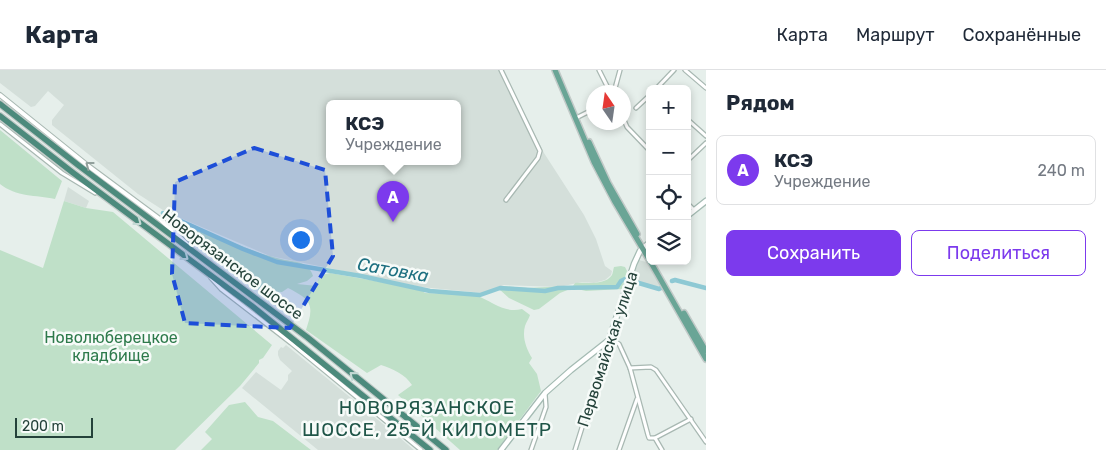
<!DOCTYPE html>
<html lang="ru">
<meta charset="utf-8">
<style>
:root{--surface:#fff;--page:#f2f2f3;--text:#1f2937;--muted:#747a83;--line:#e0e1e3;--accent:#7c3aed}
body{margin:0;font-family:Rubik,sans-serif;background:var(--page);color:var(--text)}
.controls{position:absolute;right:15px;top:15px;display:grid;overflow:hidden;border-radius:8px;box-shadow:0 2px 8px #0003}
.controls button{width:45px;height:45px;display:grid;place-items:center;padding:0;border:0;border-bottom:1px solid var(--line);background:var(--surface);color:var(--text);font:25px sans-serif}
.compass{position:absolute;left:586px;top:15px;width:45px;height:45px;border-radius:50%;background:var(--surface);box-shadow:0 2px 8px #0003;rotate:347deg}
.scale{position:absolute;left:15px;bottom:12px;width:78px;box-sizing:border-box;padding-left:5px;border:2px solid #24423a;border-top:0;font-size:14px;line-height:18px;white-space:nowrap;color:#24423a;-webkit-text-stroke:4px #f7fbf9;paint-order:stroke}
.you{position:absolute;left:300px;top:169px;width:18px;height:18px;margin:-12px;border:4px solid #fff;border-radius:50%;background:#1a73e8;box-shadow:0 0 0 8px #1a73e833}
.badge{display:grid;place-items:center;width:32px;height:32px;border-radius:50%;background:var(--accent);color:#fff;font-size:16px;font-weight:700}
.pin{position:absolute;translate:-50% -41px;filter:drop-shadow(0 1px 2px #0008)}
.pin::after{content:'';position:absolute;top:26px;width:18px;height:15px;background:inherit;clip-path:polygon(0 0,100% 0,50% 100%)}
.popup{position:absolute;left:326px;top:30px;width:135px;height:65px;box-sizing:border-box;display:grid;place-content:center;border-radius:8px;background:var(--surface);filter:drop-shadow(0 1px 4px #0005);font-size:16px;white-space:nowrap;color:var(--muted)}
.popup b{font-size:19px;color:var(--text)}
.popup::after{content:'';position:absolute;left:50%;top:100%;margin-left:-10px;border:10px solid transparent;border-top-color:var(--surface)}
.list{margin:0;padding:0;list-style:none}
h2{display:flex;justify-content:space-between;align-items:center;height:65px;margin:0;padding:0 20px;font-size:21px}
h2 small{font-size:16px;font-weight:400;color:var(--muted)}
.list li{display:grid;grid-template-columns:32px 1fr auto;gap:15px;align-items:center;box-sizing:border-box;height:70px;margin:0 10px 10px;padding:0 10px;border:1px solid var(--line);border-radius:8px}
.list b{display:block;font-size:19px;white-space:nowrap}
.list p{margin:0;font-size:16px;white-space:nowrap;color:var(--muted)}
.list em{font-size:16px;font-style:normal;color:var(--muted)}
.actions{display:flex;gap:10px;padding:15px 20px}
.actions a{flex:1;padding:11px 0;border:1px solid var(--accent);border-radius:8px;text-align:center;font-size:18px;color:var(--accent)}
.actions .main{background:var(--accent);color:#fff}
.icon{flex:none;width:28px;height:28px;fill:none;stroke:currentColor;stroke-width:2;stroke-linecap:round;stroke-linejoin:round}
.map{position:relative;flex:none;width:706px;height:380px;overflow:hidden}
header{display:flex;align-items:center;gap:30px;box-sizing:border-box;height:70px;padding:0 25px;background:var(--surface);border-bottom:1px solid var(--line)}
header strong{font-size:24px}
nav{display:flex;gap:28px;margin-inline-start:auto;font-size:18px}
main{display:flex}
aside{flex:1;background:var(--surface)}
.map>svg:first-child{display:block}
</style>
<header>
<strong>Карта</strong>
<nav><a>Карта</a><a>Маршрут</a><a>Сохранённые</a></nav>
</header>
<main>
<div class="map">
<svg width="706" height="380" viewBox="0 0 706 380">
<rect width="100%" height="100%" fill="#e6efeb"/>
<g fill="#d4dfda" fill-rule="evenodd">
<path d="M0,0H500L510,22L528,50L544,83L584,145L596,169L605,196L612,201L611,205L605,210L594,213L582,212L559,217L504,215L482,223L421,217L270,186L166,142L138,124L52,55V50L64,35L48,21L35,36L31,37L0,13ZM329,33H457V91H329Z"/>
<path d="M68,117L89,131L86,138L64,131Z"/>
<path d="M639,190L646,192L660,215L658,217L632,210Z"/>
<path d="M286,275L399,367L414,380H318L242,318L256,302L281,320L288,310V305L292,301L280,290L278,285V281L281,277L283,278Z"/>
</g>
<g fill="#bfe0c8">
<path d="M0,60L62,111L55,129C36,125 16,127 0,114Z"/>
<path d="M64,131L86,138L113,142L272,275L263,288L259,290V293L240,316L175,380H0V180L43,198Z"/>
<path d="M166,142C204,159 244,181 285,190C297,192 309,192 313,206L307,211L297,214L317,216C318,207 321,205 330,203L392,214L421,220L425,223C439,224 464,223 477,226C492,231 505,244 522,239L530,245C529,249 526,252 525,256C522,267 526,278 532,288L529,293L537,304L541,321L497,380H460L398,325L412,315C405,304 393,299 381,295L367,303L306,260C310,247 315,235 302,226C297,223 293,220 288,218L282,222L260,221L170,150L165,144Z"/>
<path d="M621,196L625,197L627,201L622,219L586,221L573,218V216L575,213C585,212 605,216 612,205C613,203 613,200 614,197Z"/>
<path d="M503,216L528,218L567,216H570V219L560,223L539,239L534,240L509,228L499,219Z"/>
<path d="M245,332L258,347L273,351L311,380H201L212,369L205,362L229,335Z"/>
</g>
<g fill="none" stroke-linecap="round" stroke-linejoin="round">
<g stroke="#8ec9d4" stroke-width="4.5">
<path d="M163,143L243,179L277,192L361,206L430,221L480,225L500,218L545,221L558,218L617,217L621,211L625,209"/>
<path d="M632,211L659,219L661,218"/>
<path d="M672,211L675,210L706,218"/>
</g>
<defs>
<g id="minor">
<path d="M501,0L540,81L538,88L506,130"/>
<path d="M599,0L610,22"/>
<path d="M685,0L706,18"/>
<path d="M656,19L674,0"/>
<path d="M614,22L620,0"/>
<path d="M636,38L650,25"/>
<path d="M578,47L594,39"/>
<path d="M687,49L706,66"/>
<path d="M624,50L627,57L650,81"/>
<path d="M0,54L62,103L95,123"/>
<path d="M687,91L706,73"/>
<path d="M687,133L694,140"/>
<path d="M211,208L221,219L291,273L421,380"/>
<path d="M610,268L619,274L630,298L648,365L649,368H655L662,380"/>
<path d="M630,298L651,297L656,300L706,372"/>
<path d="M655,368L691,349"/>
<path d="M531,380L546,337L545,323"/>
<path d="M575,380L609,271"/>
<path d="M619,380L637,329"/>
</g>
<path id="tertiary" d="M0,25L87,95L161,150L189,176"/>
<g id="secondary">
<path d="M687,146L706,131"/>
<path d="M501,380L545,323L571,300L609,270L634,194L640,181L650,172"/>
</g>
<g id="primary">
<path d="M555,0L594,92L615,132L650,191"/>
<path d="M589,72L608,113L637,164"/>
<path d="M650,191L706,289"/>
<path d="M684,243L706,281"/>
</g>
<g id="trunk">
<path d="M0,34L78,95L307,267L446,380"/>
<path d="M0,46L72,102L252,236L430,380"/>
</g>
</defs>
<use href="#minor" stroke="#a8b8b2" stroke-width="5.5"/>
<use href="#tertiary" stroke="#a8b8b2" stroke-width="6"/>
<use href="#secondary" stroke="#a4bbb3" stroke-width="7"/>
<use href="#primary" stroke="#c2cac8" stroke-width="8"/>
<use href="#trunk" stroke="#c2cac8" stroke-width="8"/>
<use href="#minor" stroke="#fff" stroke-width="3"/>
<use href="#tertiary" stroke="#fff" stroke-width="4"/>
<use href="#secondary" stroke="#fff" stroke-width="4.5"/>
<use href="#primary" stroke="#6aa596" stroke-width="5"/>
<use href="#trunk" stroke="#4c8a7c" stroke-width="5.5"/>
</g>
<defs><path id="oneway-chevron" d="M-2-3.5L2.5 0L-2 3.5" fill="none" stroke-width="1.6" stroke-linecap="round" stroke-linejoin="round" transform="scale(1.25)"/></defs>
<use stroke="#92a09c" href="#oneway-chevron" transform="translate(89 95) rotate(-143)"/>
<g stroke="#c4d9d4">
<use href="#oneway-chevron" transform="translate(138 152) rotate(37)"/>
<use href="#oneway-chevron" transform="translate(185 187) rotate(37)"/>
<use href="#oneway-chevron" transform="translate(353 305) rotate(-141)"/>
</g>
<path fill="#1d4ed8" fill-opacity="0.2" stroke="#1d4ed8" stroke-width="4" stroke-dasharray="10 6" stroke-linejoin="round" d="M254,78L325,100L333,186L290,258L185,253L172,204L175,112Z"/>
<g text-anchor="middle" stroke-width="5" stroke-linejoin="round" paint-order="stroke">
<g font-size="16" fill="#24423a" stroke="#f7fbf9">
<text transform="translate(233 194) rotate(37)" y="6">Новорязанское шоссе</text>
<text transform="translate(607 279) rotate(-72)" y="6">Первомайская улица</text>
</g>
<g font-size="16" fill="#2d7a4b" stroke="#f7fbf9">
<text x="111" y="273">Новолюберецкое<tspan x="111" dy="18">кладбище</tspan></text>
</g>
<g font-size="18" font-style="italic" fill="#1c6f80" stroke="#f7fbf9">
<text transform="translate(393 200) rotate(10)" y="6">Сатовка</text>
</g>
<g font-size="19" letter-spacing="1" fill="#1f5548" stroke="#f7fbf9">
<text x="427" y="344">НОВОРЯЗАНСКОЕ<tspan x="427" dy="22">ШОССЕ, 25-Й КИЛОМЕТР</tspan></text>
</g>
</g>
</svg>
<div class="controls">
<button>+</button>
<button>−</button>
<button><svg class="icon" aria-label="locate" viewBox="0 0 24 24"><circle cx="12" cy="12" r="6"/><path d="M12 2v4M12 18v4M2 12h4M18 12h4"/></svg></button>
<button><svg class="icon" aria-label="layers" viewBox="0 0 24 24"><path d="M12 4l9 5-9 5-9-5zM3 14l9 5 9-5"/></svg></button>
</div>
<svg class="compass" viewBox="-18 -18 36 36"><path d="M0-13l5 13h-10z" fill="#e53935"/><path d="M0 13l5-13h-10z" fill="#747a83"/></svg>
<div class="scale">200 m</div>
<div class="you"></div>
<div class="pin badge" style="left:393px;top:152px">A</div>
<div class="popup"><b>КСЭ</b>Учреждение</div>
</div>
<aside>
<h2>Рядом<small></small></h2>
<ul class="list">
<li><span class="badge">A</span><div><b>КСЭ</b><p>Учреждение</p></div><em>240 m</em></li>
</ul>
<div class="actions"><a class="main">Сохранить</a><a>Поделиться</a></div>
</aside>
</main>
